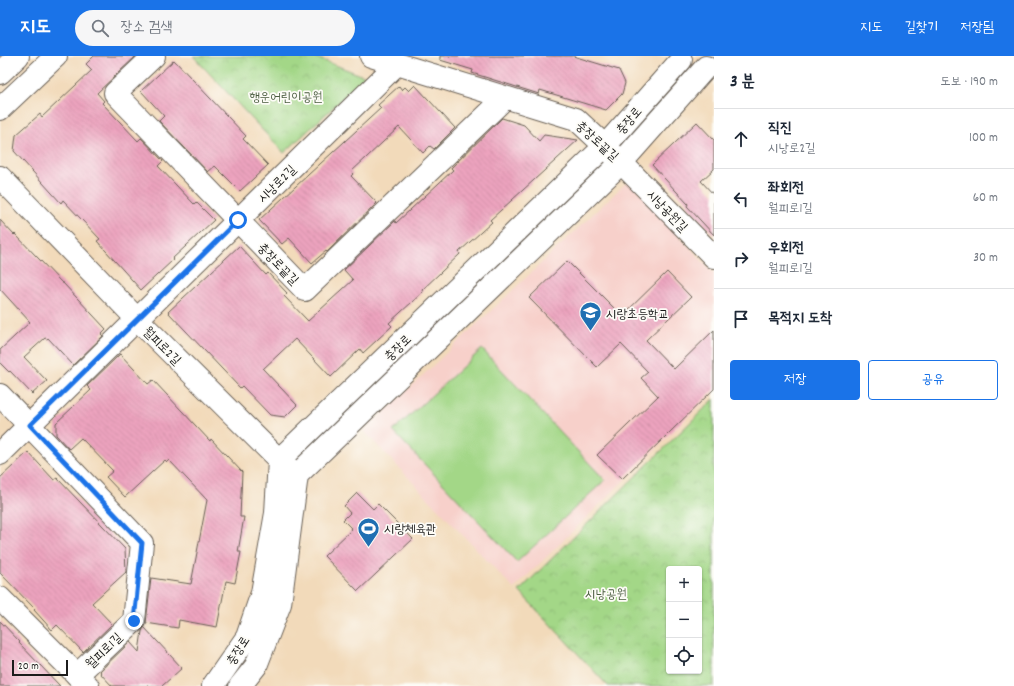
<!DOCTYPE html>
<html lang="ko">
<meta charset="utf-8">
<style>
:root{--surface:#fff;--page:#f6f6f7;--text:#1f2937;--muted:#747a83;--line:#e0e1e3;--accent:#1a73e8}
body{margin:0;font-family:Dekko,"Poor Story",sans-serif;background:var(--page);color:var(--text)}
.controls{position:absolute;right:12px;bottom:12px;display:grid;overflow:hidden;border-radius:4px;box-shadow:0 1px 3px #0004}
.controls button{width:36px;height:36px;display:grid;place-items:center;padding:0;border:0;border-bottom:1px solid var(--line);background:var(--surface);color:var(--text);font:20px sans-serif}
.scale{position:absolute;left:12px;bottom:10px;width:56px;box-sizing:border-box;padding-left:4px;border:2px solid #1c1c1c;border-top:0;font-size:11px;line-height:14px;white-space:nowrap;color:#1c1c1c;-webkit-text-stroke:3px #fdfcf7;paint-order:stroke}
.stop{position:absolute;width:12px;height:12px;margin:-9px;border:3px solid #1a73e8;border-radius:50%;background:#fff}
.stop.end{background:#1a73e8;border-color:#fff;box-shadow:0 1px 4px #0008}
.list{margin:0;padding:0;list-style:none}
h2{display:flex;justify-content:space-between;align-items:center;height:52px;margin:0;padding:0 16px;font-size:17px}
h2 small{font-size:13px;font-weight:400;color:var(--muted)}
.list li{display:grid;grid-template-columns:26px 1fr auto;gap:12px;align-items:center;box-sizing:border-box;height:60px;padding:0 16px;border-top:1px solid var(--line)}
.list b{display:block;font-size:15px;white-space:nowrap}
.list p{margin:0;font-size:13px;white-space:nowrap;color:var(--muted)}
.list em{font-size:13px;font-style:normal;color:var(--muted)}
.actions{display:flex;gap:8px;padding:12px 16px}
.actions a{flex:1;padding:9px 0;border:1px solid var(--accent);border-radius:4px;text-align:center;font-size:14px;color:var(--accent)}
.actions .main{background:var(--accent);color:#fff}
.icon{flex:none;width:22px;height:22px;fill:none;stroke:currentColor;stroke-width:2;stroke-linecap:round;stroke-linejoin:round}
.map{position:relative;flex:none;width:714px;height:630px;overflow:hidden}
header{display:flex;align-items:center;gap:24px;box-sizing:border-box;height:56px;padding:0 20px;background:var(--accent);color:#fff}
header strong{font-size:19px}
nav{display:flex;gap:22px;margin-inline-start:auto;font-size:14px}
.search{width:280px;height:36px;background:var(--page);display:flex;align-items:center;gap:10px;box-sizing:border-box;padding:0 14px;border-radius:22px;color:var(--muted);font-size:15px}
main{display:flex}
aside{flex:1;background:var(--surface)}
.map>svg:first-child{display:block}
</style>
<header>
<strong>지도</strong>
<div class="search"><svg class="icon" aria-label="search" viewBox="0 0 24 24"><circle cx="10" cy="10" r="6"/><path d="M15 15l6 6"/></svg>장소 검색</div>
<nav><a>지도</a><a>길찾기</a><a>저장됨</a></nav>
</header>
<main>
<div class="map">
<svg width="714" height="630" viewBox="0 0 714 630">
<defs>
<pattern id="park-crowns" width="20" height="18" patternUnits="userSpaceOnUse"><rect width="20" height="18" fill="#a3d787"/><path d="M2 6a3 3 0 1 1 6 0M12 15a3 3 0 1 1 6 0" fill="none" stroke="#8cb874"/></pattern>
<pattern id="building-back-hatch" width="6" height="6" patternUnits="userSpaceOnUse"><rect width="6" height="6" fill="#eca3be"/><path d="M-1 5l2 2M0 0l6 6M5-1l2 2" fill="none" stroke="#ca8ca3"/></pattern>
</defs>
<rect width="100%" height="100%" fill="#fdfcf7"/>
<filter id="ink" filterUnits="userSpaceOnUse"><feTurbulence type="fractalNoise" baseFrequency=".025" numOctaves="2"/><feDisplacementMap in="SourceGraphic" scale="8" xChannelSelector="R" yChannelSelector="G"/><feConvolveMatrix kernelMatrix="1 2 1 2 8 2 1 2 1" color-interpolation-filters="sRGB"/></filter>
<filter id="wash" filterUnits="userSpaceOnUse"><feTurbulence type="fractalNoise" baseFrequency=".012" numOctaves="4" result="noise"/><feDisplacementMap in="SourceGraphic" scale="16" xChannelSelector="R" yChannelSelector="G"/><feGaussianBlur stdDeviation="0.9" result="paint"/><feColorMatrix in="noise" values="0 0 0 0 0 0 0 0 0 0 0 0 0 0 0 0 0 1.4 0 .05"/><feComposite in="paint" operator="in"/></filter>
<g filter="url(#wash)">
<rect width="100%" height="100%" fill="#f2daba"/>
<path fill="#f7d0ca" d="M629,124L714,218V336L514,533L364,375Z"/>
<g fill="url(#park-crowns)" stroke="#607a52" fill-rule="evenodd">
<path d="M193,0H312L366,21L284,97Z"/>
<path d="M714,343V630H608L519,535ZM669,513H699V615H669Z"/>
</g>
<path fill="#a3d787" stroke="#607a52" d="M482,293L605,424L517,506L393,375Z"/>
<g id="blocks">
<g fill="url(#building-back-hatch)">
<path d="M94,0H136L97,37L104,45L102,47L138,85L141,82L163,105L158,110L194,148L196,146L214,164L172,203L173,204L141,234L97,185L100,183L63,144L61,147L14,95L16,79L40,58L42,61L92,14L86,8Z"/>
<path d="M440,0H573L619,14L625,27L622,38L606,54L540,34L539,38L472,17L473,14L440,4Z"/>
<path d="M174,4L246,80L243,83L268,109L240,135L215,110L208,116L159,65L164,60L141,35Z"/>
<path d="M415,29L455,72L434,93L430,90L423,97L399,71L351,116L353,118L351,120L377,147L327,196L326,195L312,207L289,182L282,188L259,164L381,52L378,49L399,30L402,34L405,31L409,35Z"/>
<path d="M502,62L524,69L539,85L544,79L578,84L490,164L492,166L459,196L460,198L422,234L423,236L389,267L392,270L363,297L360,293L331,321L295,283L263,313L297,349L285,361L270,359L242,330L240,332L168,256L239,190L266,219L268,217L287,237L284,240L308,265L353,224L344,214L395,165L396,167L453,114L451,112Z"/>
<path d="M697,66L714,84V113L701,125L714,139V179L687,150L688,148L652,109Z"/>
<path d="M0,164L14,179L15,178L62,227H63L106,273L101,278L103,280L73,309L48,282L47,283L45,282L24,301L47,325L32,338L10,315L9,316L0,307V294L30,266L0,233Z"/>
<path d="M567,205L622,260L667,216L691,241L646,284L674,313L714,274V333L622,423L597,399L658,340L641,322L648,316L621,288L597,311L529,242Z"/>
<path d="M120,298L148,328L153,324L210,385L211,383L242,416L240,461H244L238,496H241L235,527L226,525L217,571L179,564L178,572L146,567L151,522L191,528L207,444L169,404L167,406L165,404L125,441L106,421L113,415L81,382L69,393L56,379V367L91,334L87,330Z"/>
<path d="M28,396L54,424L57,422L125,493L126,516L92,547L112,568L83,596L57,569L52,574L34,554L35,553L0,517V422Z"/>
<path d="M357,437L373,453L378,448L413,483L358,535L324,500L352,473L343,464L350,457L344,450Z"/>
<path d="M0,565L20,586L19,587L60,630H0Z"/>
<path d="M144,571L182,612L162,630H112L100,617L101,616L100,615L130,586L139,596L142,575Z"/>
</g>
</g>
</g>
<g filter="url(#ink)">
<use href="#blocks" fill-opacity="0" stroke="#675e53" stroke-width="1"/>
<g fill="none" stroke-linecap="round" stroke-linejoin="round">
<defs>
<g id="minor">
<path d="M154,0L115,37L305,234L505,42"/>
<path d="M371,0L576,63L605,90L714,201"/>
<path d="M0,121L137,263L279,404L294,417"/>
<path d="M0,339L142,487L134,565L77,619"/>
<path d="M0,398L397,8"/>
<path d="M0,542L88,630"/>
</g>
<g id="tertiary">
<path d="M0,17L18,0"/>
<path d="M0,53L56,0"/>
<path d="M213,630L247,581L262,537L276,457L279,404L605,90L681,4"/>
<path d="M240,630L256,610L280,548L297,419L622,106L706,11"/>
</g>
</defs>
<use href="#minor" stroke="#675e53" stroke-width="24"/>
<use href="#tertiary" stroke="#675e53" stroke-width="24"/>
<use href="#minor" stroke="#fff" stroke-width="22"/>
<use href="#tertiary" stroke="#fff" stroke-width="22"/>
</g>
</g>
<g fill="none" stroke-linecap="round" stroke-linejoin="round" filter="url(#ink)">
<path stroke="#1a73e8" stroke-width="5" d="M134,565L142,487L30,369L238,164"/>
</g>
<defs>
<symbol id="school-pin" viewBox="-11 -11 22 30"><path d="M0 17L-7.5 6A9.5 9.5 0 1 1 7.5 6Z" fill="#1f6fb2" stroke="#fdfcf7"/><path d="M0-5L7-2L0 1L-7-2ZM-4 1L0 2.5L4 1V4Q0 6-4 4Z" fill="#fff"/></symbol>
<symbol id="stadium-pin" viewBox="-11 -11 22 30"><path d="M0 17L-7.5 6A9.5 9.5 0 1 1 7.5 6Z" fill="#1f6fb2" stroke="#fdfcf7"/><path d="M0-5a6.5 5 0 1 0 0 10a6.5 5 0 1 0 0-10ZM-3.5-1.8h7v3.6h-7Z" fill="#fff"/></symbol>
</defs>
<g fill-rule="evenodd">
<use href="#school-pin" x="578" y="244" width="25" height="34"/>
<use href="#stadium-pin" x="356" y="460" width="25" height="34"/>
</g>
<g text-anchor="middle" stroke-width="3.5" stroke-linejoin="round" paint-order="stroke">
<g font-size="13" fill="#4b5d41" stroke="#fdfcf7">
<text x="286" y="45">행운어린이공원</text>
<text x="606" y="542">시낭공원</text>
</g>
<g font-size="13" fill="#1c1c1c" stroke="#fdfcf7">
<text transform="translate(628 64) rotate(-49)" y="5">충장로</text>
<text transform="translate(598 84) rotate(42)" y="5">충장로끝길</text>
<text transform="translate(276 127) rotate(-45)" y="5">시낭로2길</text>
<text transform="translate(668 154) rotate(46)" y="5">시낭공원길</text>
<text transform="translate(279 207) rotate(46)" y="5">충장로끝길</text>
<text transform="translate(163 289) rotate(45)" y="5">월피로2길</text>
<text transform="translate(397 291) rotate(-44)" y="5">충장로</text>
<text transform="translate(103 594) rotate(-44)" y="5">월피로1길</text>
<text transform="translate(237 594) rotate(-57)" y="5">충장로</text>
</g>
<g font-size="13" fill="#1c1c1c" stroke="#fdfcf7" text-anchor="start">
<text x="606" y="262">시랑초등학교</text>
<text x="384" y="477">시랑체육관</text>
</g>
</g>
</svg>
<div class="controls">
<button>+</button>
<button>−</button>
<button><svg class="icon" aria-label="locate" viewBox="0 0 24 24"><circle cx="12" cy="12" r="6"/><path d="M12 2v4M12 18v4M2 12h4M18 12h4"/></svg></button>
</div>
<div class="scale">20 m</div>
<div class="stop" style="left:238px;top:164px"></div>
<div class="stop end" style="left:134px;top:565px"></div>
</div>
<aside>
<h2>3 분<small>도보 · 190 m</small></h2>
<ul class="list">
<li><svg class="icon" aria-label="ahead" viewBox="0 0 24 24"><path d="M12 20V5M6 11l6-6 6 6"/></svg><div><b>직진</b><p>시낭로2길</p></div><em>100 m</em></li>
<li><svg class="icon" aria-label="left" viewBox="0 0 24 24"><path d="M17 20v-9H6M10 6l-5 5 5 5"/></svg><div><b>좌회전</b><p>월피로1길</p></div><em>60 m</em></li>
<li><svg class="icon" aria-label="right" viewBox="0 0 24 24"><path d="M7 20v-9h11M14 6l5 5-5 5"/></svg><div><b>우회전</b><p>월피로1길</p></div><em>30 m</em></li>
<li><svg class="icon" aria-label="arrive" viewBox="0 0 24 24"><path d="M6 21V4h12l-3 4 3 4H6"/></svg><div><b>목적지 도착</b></div></li>
</ul>
<div class="actions"><a class="main">저장</a><a>공유</a></div>
</aside>
</main>
